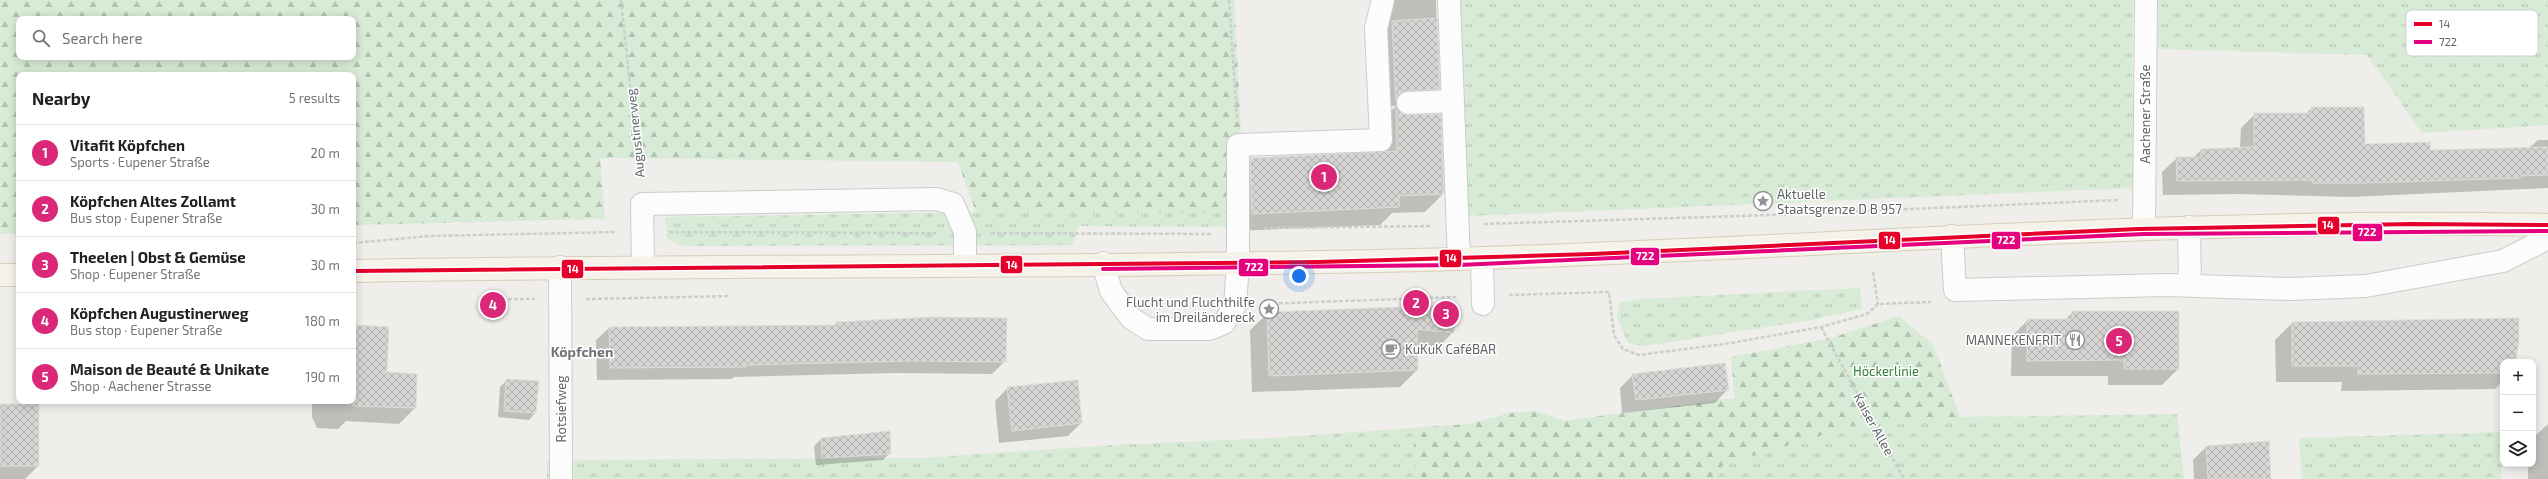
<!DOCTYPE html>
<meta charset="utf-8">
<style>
:root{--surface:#fff;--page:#f2f2f2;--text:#202124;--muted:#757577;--line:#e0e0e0;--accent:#db2777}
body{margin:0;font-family:"Exo 2",sans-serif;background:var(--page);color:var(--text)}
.controls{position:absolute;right:12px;bottom:12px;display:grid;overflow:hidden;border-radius:8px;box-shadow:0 2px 10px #0003}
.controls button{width:36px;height:36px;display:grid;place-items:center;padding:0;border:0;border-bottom:1px solid var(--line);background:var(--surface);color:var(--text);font:20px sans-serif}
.you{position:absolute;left:1299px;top:276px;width:14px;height:14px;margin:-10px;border:3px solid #fff;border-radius:50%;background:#1a73e8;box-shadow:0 0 0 6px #1a73e833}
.badge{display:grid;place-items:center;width:26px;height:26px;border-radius:50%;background:var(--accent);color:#fff;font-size:13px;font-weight:700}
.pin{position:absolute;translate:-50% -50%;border:2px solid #fff;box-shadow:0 1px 4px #0006}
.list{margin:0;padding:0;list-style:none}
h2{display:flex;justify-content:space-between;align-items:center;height:52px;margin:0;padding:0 16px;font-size:17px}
h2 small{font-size:13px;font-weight:400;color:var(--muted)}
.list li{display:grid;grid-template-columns:26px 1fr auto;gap:12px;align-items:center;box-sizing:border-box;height:56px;padding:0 16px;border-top:1px solid var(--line)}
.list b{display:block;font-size:15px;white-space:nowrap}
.list p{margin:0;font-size:13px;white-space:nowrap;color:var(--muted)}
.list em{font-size:13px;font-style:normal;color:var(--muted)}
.icon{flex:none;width:22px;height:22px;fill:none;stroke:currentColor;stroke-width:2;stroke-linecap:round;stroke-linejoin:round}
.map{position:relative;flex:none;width:2548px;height:479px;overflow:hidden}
.search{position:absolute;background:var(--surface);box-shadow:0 2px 10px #0003;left:16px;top:16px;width:340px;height:44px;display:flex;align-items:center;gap:10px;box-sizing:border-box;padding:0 14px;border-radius:8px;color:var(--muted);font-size:15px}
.panel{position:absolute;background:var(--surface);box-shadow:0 2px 10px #0003;left:16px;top:72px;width:340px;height:332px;border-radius:8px}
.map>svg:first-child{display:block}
</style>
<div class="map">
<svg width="2548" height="479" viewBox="0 0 2548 479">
<defs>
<pattern id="grass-tufts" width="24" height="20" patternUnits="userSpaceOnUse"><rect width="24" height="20" fill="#d8ebd6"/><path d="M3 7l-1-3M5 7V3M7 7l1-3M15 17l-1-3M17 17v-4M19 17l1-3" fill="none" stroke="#b2c2b1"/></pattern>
<pattern id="forest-firs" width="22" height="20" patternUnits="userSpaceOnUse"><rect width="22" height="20" fill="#d8ebd6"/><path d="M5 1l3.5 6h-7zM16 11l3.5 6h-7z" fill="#b2c2b1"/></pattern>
<pattern id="building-cross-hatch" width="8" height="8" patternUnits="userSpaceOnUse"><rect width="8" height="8" fill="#d6d5d3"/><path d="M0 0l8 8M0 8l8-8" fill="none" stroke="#b1b0af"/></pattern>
</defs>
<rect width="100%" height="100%" fill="#efeeea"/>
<g fill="url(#grass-tufts)">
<path d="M1457,0H2133L2132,70L2136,188L1468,216Z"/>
<path d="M2158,0H2548V125L2422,133L2367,55L2158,49Z"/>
<path d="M976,212L1230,213V227L1079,226L1072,245L684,246L668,240L665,217Z"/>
<path d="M1860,288L1862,309L1812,320L1644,346L1628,343L1617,317L1620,302L1639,299Z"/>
<path d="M1899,316L1933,345L1960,417L2177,414L2184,479H547V460L921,458L1114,445L1272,438L1469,424L1511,413L1535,411L1564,421L1735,398L1731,357L1828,339Z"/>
<path d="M2503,432L2501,479H2302L2299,438Z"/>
</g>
<g fill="url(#forest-firs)" fill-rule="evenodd">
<path d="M0,0H1234L1241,131L1231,138L1230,213L976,212L958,162L600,158L605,219L353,225V75H19V233L0,234ZM19,19H353V57H19Z"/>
<path d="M1899,316L1933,345L1960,417L1871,421L1858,424L1723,465L1716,479H1416L1413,428L1469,424L1511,413L1535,411L1564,421L1735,398L1731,357L1828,339Z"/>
</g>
<g fill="#0003">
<path d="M1376,0H1436L1439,89L1423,105L1391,106L1380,117Z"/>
<path d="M1396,106L1443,194L1425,212L1392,213L1380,225L1234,231L1233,177L1251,159L1379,153L1378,124Z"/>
<path d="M2312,108L2364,145L2429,151L2529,148L2538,140H2548V188L2351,197L2239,194L2163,195L2162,172L2177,158H2193L2201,150L2240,148L2241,128L2255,114H2305Z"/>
<path d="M2073,312H2178V369L2162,385H2108V376H2011L2012,336L2028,320H2065Z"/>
<path d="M1268,313L1453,332L1436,350L1416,348L1417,370L1400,387L1252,392L1250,330Z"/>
<path d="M836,323L1005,361L992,374L896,373L734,377L732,379L597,380L596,340L609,328L833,326Z"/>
<path d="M2292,323L2514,362H2503V381L2495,389L2341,391L2342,382H2276L2275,340Z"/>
<path d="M353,326L386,373L415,408L399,424L346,421L338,429L317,428L312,417V401H353Z"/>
<path d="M1633,375L1728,389L1715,403L1622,413L1620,388Z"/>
<path d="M507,380L535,413L529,420L498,417L500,387Z"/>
<path d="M1008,388L1081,423L1068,436L999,443L995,401Z"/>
<path d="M0,405L38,466L25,479H0Z"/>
<path d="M2548,424V479H2528V464H2533V438Z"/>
<path d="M889,432L890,453L883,460L816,465L814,446L821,439Z"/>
<path d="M2206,447L2270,479H2194L2193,460Z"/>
</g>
<g fill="url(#building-cross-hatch)" stroke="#deddd9">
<path d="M1437,18L1440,89L1407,91L1401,93L1396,102L1392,21Z"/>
<path d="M1396,105L1402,114L1408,115L1441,114L1444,194L1399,196V207L1252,214L1250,158L1397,151Z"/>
<path d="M2311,107H2364L2365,144L2431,142L2430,150L2548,147V175L2520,176V178L2366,183H2312V180L2177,181L2176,157H2201V149L2254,147V113H2311Z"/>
<path d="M1456,305L1454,333L1417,329L1418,370L1269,376L1267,312Z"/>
<path d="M2072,311H2179V369H2124V360L2027,361V319H2072Z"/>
<path d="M933,317L1007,318L1006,362L909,361L746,365V367L610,368L609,327L836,325V322Z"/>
<path d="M2519,318V343L2515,362H2503V373L2358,374V366H2292V322Z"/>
<path d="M353,325L389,327L387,372L417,374L416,408L353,406Z"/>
<path d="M1725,363L1729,390L1636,400L1632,374Z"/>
<path d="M506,379L539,381L536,413L504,411Z"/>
<path d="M1078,380L1082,423L1012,431L1007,387Z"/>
<rect x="0" y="404" width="39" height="62"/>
<path d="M890,431L891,454L822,458L821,438Z"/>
<path d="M2269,441L2271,479H2208L2206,446Z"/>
</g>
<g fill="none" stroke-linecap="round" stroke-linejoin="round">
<defs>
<g id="minor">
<path d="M1449,0L1459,259"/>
<path d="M1408,103L1452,101"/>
<path d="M2189,227L2190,285"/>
<path d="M2144,228L2146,0"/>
<path d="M1952,236L1955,290L2166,285L2290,289L2366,286L2503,261L2548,238"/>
<path d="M1482,258L1483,304"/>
<path d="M1103,263L1111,291L1131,318L1148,329H1209L1224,323L1235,305L1238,263V145L1381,140L1376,28L1383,0"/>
<path d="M643,266L642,204L937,199L953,204L965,232V265"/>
<path d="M560,267L561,479"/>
</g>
<g id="major">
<path d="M353,271C721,264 1089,269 1456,259C1820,248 2184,217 2548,225"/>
<path d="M0,275H19"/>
</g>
</defs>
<use href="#minor" stroke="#cbcccc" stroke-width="24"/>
<use href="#major" stroke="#d7ceb8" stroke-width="24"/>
<g stroke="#cacfcc" stroke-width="2.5" stroke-dasharray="4 2" stroke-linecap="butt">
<path d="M621,0L640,178"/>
<path d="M1229,0L1237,119"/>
<path d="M1484,224L1771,215L2119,200"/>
<path d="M1264,228L1431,226"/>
<path d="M669,232L936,233"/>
<path d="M991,233L1212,234"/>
<path d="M353,243L429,236L616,232"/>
<path d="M1873,272L1878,304"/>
<path d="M1509,295L1609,292L1614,335L1623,349L1639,355L1725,344L1821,327L1867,314L1878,304L1931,302"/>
<path d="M508,299H535"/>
<path d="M586,299L731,296"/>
<path d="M1261,304L1456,297"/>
<path d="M1821,327L1904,479"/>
</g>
<use href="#minor" stroke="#fdfcfc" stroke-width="22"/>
<use href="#major" stroke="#f4f2e9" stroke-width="22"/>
<defs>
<path id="bus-1" d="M353,271L1318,262L1592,254L2138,229L2412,224L2548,225"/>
<path id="bus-2" d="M1103,269L1459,265L2144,234L2548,231"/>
</defs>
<use href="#bus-1" stroke="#fff" stroke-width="7"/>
<use href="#bus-2" stroke="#fff" stroke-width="7"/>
<use href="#bus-1" stroke="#e4002b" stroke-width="4"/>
<use href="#bus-2" stroke="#e5007d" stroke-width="4"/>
</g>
<defs>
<symbol id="sight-ring" viewBox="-11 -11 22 22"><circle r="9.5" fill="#fff" stroke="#919496" stroke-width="1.5"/><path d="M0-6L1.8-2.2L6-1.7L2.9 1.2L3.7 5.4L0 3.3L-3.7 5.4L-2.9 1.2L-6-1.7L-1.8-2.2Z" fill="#919496"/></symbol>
<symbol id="restaurant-ring" viewBox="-11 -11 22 22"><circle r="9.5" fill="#fff" stroke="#919496" stroke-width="1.5"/><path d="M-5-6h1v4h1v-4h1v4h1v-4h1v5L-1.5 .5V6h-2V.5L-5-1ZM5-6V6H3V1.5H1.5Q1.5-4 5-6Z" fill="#919496"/></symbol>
<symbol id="cafe-ring" viewBox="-11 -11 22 22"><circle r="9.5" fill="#fff" stroke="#919496" stroke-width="1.5"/><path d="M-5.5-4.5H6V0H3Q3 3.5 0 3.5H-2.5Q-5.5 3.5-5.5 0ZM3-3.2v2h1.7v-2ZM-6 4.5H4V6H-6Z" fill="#919496"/></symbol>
</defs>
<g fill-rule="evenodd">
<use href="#sight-ring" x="1752" y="190" width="22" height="22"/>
<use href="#sight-ring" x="1258" y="298" width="22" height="22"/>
<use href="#restaurant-ring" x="2064" y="329" width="22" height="22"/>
<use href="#cafe-ring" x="1380" y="338" width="22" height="22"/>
</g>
<g text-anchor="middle" stroke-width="3" stroke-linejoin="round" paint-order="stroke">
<g font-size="13" fill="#5f6368" stroke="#fff">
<text transform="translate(2145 114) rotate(-90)" y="5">Aachener Straße</text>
<text transform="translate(635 133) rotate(-96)" y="5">Augustinerweg</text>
<text transform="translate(561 409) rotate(-90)" y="5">Rotsiefweg</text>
<text transform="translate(1874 424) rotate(61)" y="5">Kaiser Allee</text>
</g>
<g font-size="13" fill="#5f6368" stroke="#fff" text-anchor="start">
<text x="1777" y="199">Aktuelle<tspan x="1777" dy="15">Staatsgrenze D B 957</tspan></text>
<text x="1255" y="307" text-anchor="end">Flucht und Fluchthilfe<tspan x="1255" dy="15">im Dreiländereck</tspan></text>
<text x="2061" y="345" text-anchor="end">MANNEKENFRIT</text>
<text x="1405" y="354">KuKuK CaféBAR</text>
</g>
<g font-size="13" fill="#348238" stroke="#fff">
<text x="1886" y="376">Höckerlinie</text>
</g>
<g font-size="14" font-weight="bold" fill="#70757a" stroke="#fff">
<text x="582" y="357">Köpfchen</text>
</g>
</g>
<rect x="2406" y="10" width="132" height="46" rx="6" fill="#fff" stroke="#cfd0d2" stroke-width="1"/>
<rect x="2414" y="22" width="18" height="4" fill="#e4002b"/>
<rect x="2414" y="40" width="18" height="4" fill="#e5007d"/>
<g font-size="11" fill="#5f6368">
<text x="2439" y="28">14</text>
<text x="2439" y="46">722</text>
</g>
<g stroke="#fff" stroke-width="1.5">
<rect x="2317" y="216" width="23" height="19" rx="4" fill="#e4002b"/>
<rect x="2352" y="223" width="31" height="19" rx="4" fill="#e5007d"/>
<rect x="1991" y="231" width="30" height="19" rx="4" fill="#e5007d"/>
<rect x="1878" y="231" width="23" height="19" rx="4" fill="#e4002b"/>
<rect x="1630" y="247" width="30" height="19" rx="4" fill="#e5007d"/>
<rect x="1439" y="249" width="23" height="19" rx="4" fill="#e4002b"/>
<rect x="1000" y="255" width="23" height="19" rx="4" fill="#e4002b"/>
<rect x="1238" y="258" width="31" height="19" rx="4" fill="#e5007d"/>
<rect x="561" y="259" width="23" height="20" rx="4" fill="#e4002b"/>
</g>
<g font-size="11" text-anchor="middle" font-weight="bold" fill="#fff">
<text x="2328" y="229">14</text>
<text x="2367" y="236">722</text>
<text x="2006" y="244">722</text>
<text x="1890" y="244">14</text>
<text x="1645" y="260">722</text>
<text x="1451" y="262">14</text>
<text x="1012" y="269">14</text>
<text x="1254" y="271">722</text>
<text x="573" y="273">14</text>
</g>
</svg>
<div class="controls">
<button>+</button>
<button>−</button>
<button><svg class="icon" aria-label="layers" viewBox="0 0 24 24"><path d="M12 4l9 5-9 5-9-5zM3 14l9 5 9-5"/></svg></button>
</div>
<div class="you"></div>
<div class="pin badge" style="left:1324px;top:177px">1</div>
<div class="pin badge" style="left:1416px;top:303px">2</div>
<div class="pin badge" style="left:1446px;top:314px">3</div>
<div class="pin badge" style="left:493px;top:305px">4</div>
<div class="pin badge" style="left:2119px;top:341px">5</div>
<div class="search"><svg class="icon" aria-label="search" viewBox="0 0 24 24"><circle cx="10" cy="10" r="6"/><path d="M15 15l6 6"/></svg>Search here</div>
<section class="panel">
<h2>Nearby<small>5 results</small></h2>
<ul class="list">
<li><span class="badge">1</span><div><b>Vitafit Köpfchen</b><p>Sports · Eupener Straße</p></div><em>20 m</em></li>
<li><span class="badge">2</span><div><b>Köpfchen Altes Zollamt</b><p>Bus stop · Eupener Straße</p></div><em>30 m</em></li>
<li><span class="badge">3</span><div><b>Theelen | Obst &amp; Gemüse</b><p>Shop · Eupener Straße</p></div><em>30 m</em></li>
<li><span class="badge">4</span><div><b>Köpfchen Augustinerweg</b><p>Bus stop · Eupener Straße</p></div><em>180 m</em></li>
<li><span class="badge">5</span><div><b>Maison de Beauté &amp; Unikate</b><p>Shop · Aachener Strasse</p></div><em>190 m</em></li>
</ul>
</section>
</div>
